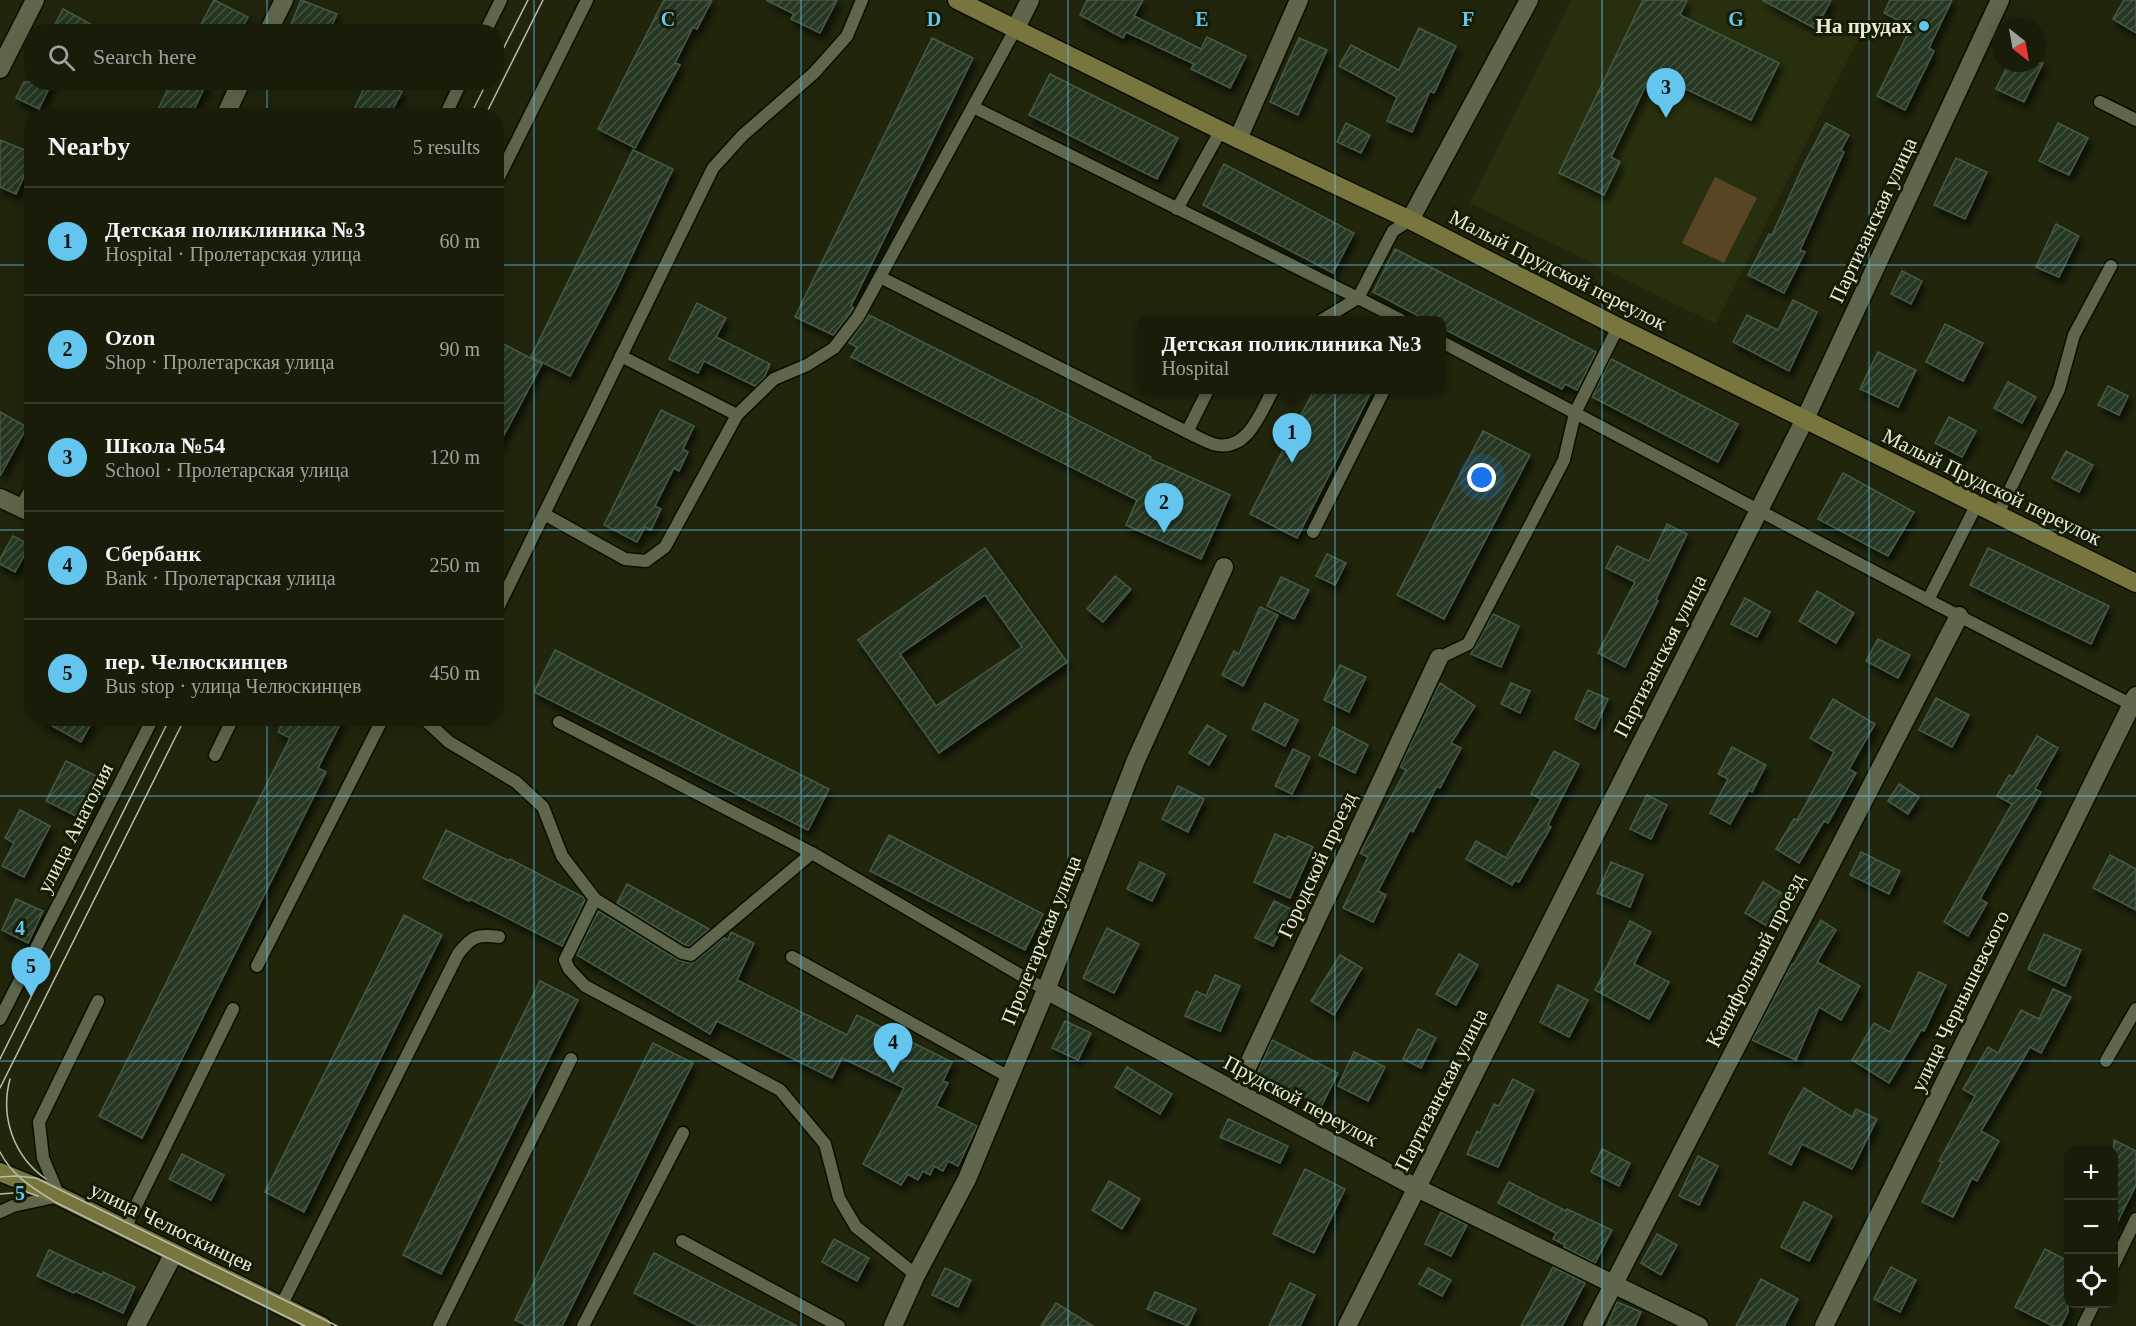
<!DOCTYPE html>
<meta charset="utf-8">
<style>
:root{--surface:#181c09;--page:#212512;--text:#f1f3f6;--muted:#9fa19c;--line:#363a2a;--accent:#64c5ee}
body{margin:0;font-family:Georgia,serif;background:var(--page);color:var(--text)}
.controls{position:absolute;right:18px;bottom:18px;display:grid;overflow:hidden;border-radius:12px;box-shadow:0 6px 24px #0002}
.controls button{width:54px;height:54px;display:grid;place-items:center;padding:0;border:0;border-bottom:2px solid var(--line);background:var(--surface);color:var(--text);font:30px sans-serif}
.compass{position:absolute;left:1992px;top:18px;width:54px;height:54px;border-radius:50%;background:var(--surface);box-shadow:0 6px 24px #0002;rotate:149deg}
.you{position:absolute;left:1482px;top:478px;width:21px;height:21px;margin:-15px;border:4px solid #fff;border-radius:50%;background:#1a73e8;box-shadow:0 0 0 9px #1a73e833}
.badge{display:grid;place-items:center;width:39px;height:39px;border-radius:50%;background:var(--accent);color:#111;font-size:20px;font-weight:700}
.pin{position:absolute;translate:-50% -50px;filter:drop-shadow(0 2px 3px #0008)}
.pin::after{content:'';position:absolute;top:32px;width:21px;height:18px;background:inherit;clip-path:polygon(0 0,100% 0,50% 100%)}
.popup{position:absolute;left:1137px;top:316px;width:309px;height:78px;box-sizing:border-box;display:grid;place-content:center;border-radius:12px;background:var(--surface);filter:drop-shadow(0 2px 4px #0005);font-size:20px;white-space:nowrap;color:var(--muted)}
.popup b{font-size:22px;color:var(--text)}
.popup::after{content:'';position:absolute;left:50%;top:100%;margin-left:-12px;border:12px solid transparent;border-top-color:var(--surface)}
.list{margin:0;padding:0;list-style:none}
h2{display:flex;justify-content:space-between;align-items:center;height:78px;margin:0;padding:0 24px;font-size:26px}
h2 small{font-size:20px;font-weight:400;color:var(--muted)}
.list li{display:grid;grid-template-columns:39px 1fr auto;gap:18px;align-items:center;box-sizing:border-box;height:108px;padding:0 24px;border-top:2px solid var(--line)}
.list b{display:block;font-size:22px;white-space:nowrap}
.list p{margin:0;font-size:20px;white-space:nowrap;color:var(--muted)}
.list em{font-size:20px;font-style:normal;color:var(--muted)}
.icon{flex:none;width:33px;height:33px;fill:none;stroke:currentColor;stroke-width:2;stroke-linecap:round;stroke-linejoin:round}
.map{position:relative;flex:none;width:2136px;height:1326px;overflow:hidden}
.search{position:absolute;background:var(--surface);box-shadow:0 6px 24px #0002;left:24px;top:24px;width:480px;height:66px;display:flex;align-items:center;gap:15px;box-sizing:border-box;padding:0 21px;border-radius:24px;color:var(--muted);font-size:22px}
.panel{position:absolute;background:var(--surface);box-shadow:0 6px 24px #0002;left:24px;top:108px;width:480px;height:618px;border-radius:24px}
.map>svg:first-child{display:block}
</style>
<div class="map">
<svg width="2136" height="1326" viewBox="0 0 2136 1326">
<defs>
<pattern id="building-hatch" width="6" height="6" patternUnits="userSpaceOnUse" patternTransform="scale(1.5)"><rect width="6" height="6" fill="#253722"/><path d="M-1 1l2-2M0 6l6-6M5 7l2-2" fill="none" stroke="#455442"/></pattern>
<filter id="shadow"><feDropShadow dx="3.5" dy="6" stdDeviation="3" flood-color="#0009"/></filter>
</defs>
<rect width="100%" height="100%" fill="#20250c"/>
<path fill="#282f0e" d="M1571,0H1762L1816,29L1825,13L1862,32L1716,324L1470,203Z"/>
<path fill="#594424" d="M1715,177L1757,198L1724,263L1682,243Z"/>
<g fill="url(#building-hatch)" stroke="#475a44" stroke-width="1.5" fill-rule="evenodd" filter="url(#shadow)">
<path d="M214,0L248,17L240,32H197Z"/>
<path d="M301,0L337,14L329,32H288Z"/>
<path d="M664,0H712L697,29L693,27L675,63L680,65L635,148L598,129Z"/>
<path d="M766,0H837L820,33L791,19L794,14Z"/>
<path d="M1087,0H1143L1134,16L1201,49L1207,37L1246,56L1230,88L1191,69L1194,64L1126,32L1123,38L1080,15Z"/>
<path d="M1643,0H1687L1680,15L1779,63L1751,120L1652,73L1611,157L1620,162L1604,195L1559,173Z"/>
<path d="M1762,0H1831L1816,29Z"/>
<path d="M1890,0H1952L1929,48L1934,51L1905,110L1877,96L1911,27L1884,13Z"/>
<path d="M2124,0H2136V33L2113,19Z"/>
<path d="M63,9L105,32H51Z"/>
<path d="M1419,28L1456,46L1434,93L1430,91L1412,132L1387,121L1397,97L1339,66L1351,45L1399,70Z"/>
<path d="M932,38L973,58L851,306L854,308L833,335L795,317Z"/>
<path d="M1299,38L1327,50L1298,115L1270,102Z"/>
<path d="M2009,63H2043L2024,102L1996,89Z"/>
<path d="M1050,74L1178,138L1157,179L1029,115Z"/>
<path d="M24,82H52L39,109L16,98Z"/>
<path d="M171,82H207L191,116H155Z"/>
<path d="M367,82H384L402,92L389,116H351Z"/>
<path d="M1346,123L1370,135L1361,153L1337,142Z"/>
<path d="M1826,123L1849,135L1841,150L1844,152L1800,250L1805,252L1784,293L1748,275L1769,234L1772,235L1803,166Z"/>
<path d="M2058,123L2088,138L2069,175L2039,161Z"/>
<path d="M0,140L32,153V159L16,194L0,187Z"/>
<path d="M633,150L673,169L615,291L570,376L531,357Z"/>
<path d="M1956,158L1987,172L1965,219L1934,205Z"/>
<path d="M1224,164L1354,233L1333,273L1203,205Z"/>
<path d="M2056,224L2079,236L2059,277L2036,267Z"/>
<path d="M1395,249L1596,352L1577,390L1565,384L1562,389L1442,328V321H1428L1373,292Z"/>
<path d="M1902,271L1922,281L1911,304L1891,294Z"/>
<path d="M1793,300L1817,312L1789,371L1733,342L1747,315L1778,330Z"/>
<path d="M697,303L726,318L716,337L770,364L764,378L755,386L704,361L698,373L669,359Z"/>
<path d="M869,315L1151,457L1150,459L1230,495L1201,559L1126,525L1137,500L851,357L857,347L849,343Z"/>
<path d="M1945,324L1983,343L1963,381L1926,362Z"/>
<path d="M496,340L542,364L496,450Z"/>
<path d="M1878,352L1916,370L1898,407L1860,389Z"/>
<path d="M1611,359L1738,424L1718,462L1592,397Z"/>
<path d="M2008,382L2036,397L2022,423L1994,408Z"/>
<path d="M2108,386L2128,396L2119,415L2098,405Z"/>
<path d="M1314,390H1372L1297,538L1250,514Z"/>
<path d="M661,410L694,426L683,449L688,452L679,471L674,468L655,506L661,509L651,530L645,527L637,542L604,525Z"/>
<path d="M0,412L27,427L0,476Z"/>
<path d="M1949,417L1976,431L1962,457L1935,443Z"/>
<path d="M1483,431L1530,455L1444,619L1397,595Z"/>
<path d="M2066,451L2093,465L2079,492L2052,478Z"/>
<path d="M1843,473L1914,512L1888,556L1818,519Z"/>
<path d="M1667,524L1687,534L1656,599L1658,601L1625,667L1598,653L1635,582L1606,568L1617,546L1649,561Z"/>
<path d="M13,536L30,545L15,572L0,564V559Z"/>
<path d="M985,548L1067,662L939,753L858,640ZM985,595L1022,647L936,706L900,654Z"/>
<path d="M1988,548L2109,606L2091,644L1970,585Z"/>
<path d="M1327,554L1346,563L1335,585L1316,576Z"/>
<path d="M1115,576L1131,589L1103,622L1087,609Z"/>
<path d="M1281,577L1309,590L1294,619L1267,606Z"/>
<path d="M1817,591L1854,613L1836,643L1799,621Z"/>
<path d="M1745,598L1770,612L1757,637L1731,624Z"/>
<path d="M1260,607L1278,615L1243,686L1222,675L1234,651L1239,654Z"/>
<path d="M1493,614L1519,626L1501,667L1471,654Z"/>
<path d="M1878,639L1910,655L1898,678L1866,661Z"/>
<path d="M555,650L829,789L808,830L534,692Z"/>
<path d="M1340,665L1366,677L1349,712L1324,700Z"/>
<path d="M1440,683L1475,706L1451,743L1461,748L1440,788L1437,786L1413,832L1410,830L1378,891L1386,895L1373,922L1343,908L1368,857L1360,853L1406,770L1400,767Z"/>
<path d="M1511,683L1530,691L1520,713L1501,704Z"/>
<path d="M1588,690L1608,699L1595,729L1575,719Z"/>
<path d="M1936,698L1969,715L1952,747L1919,730Z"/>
<path d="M1833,699L1875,724L1849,769L1856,773L1828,823L1824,821L1799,863L1776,849L1794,819L1797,820L1834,752L1810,738Z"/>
<path d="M1265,703L1298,720L1285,746L1252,729Z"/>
<path d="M38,718H94L81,742Z"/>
<path d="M285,718H343L318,768L326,772L142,1138L99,1116L290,738L278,732Z"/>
<path d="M1207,725L1226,736L1209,765L1189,753Z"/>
<path d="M1333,727L1368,745L1355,773L1319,755Z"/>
<path d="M2037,736L2058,748L2035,789L2041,792L1980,899L1987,903L1968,936L1944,922L2012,804L1997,796L2009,775L2013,777Z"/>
<path d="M1732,747L1766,765L1752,792L1749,790L1730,824L1710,813L1728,779L1718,774Z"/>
<path d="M1293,749L1310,757L1292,794L1275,786Z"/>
<path d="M1554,751L1579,764L1548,825L1551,827L1519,882L1515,880L1512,885L1466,859L1476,841L1506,858L1541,799L1531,794Z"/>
<path d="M66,761L104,780L84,820L46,801Z"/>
<path d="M1899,784L1919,797L1908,814L1888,801Z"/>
<path d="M1178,786L1204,799L1188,832L1162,819Z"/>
<path d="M1647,795L1667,805L1651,839L1630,829Z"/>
<path d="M20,810L50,826L24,877L2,866L14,843L5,838Z"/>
<path d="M446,830L509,861L510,859L583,897L585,900L562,946L470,899L469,901L423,878Z"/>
<path d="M1275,834L1286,839L1288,836L1313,847L1290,898L1254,882Z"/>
<path d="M889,835L1043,914L1025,950L870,871Z"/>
<path d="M1861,852L1900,871L1889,894L1850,875Z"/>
<path d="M2110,855L2136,869V910L2093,888Z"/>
<path d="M1140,862L1165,874L1152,901L1127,889Z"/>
<path d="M1611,862L1643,875L1630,907L1597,893Z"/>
<path d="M1763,882L1786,896L1767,926L1745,913Z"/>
<path d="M627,884L709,929L689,946L685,945L617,903Z"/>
<path d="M16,899L43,911L28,943L2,930Z"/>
<path d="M1274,901L1291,909L1273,946L1255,938Z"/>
<path d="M598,911L678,960L689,963L696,961L724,938L728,940L731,932L754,943L737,980L847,1035L857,1015L952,1062L943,1081L948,1083L936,1106L977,1126L958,1166L948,1161L943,1171L934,1166L930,1175L923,1171L918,1180L908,1174L901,1185L863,1164L904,1088L842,1058L832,1078L717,1021L710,1034L577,955Z"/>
<path d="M404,915L442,935L304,1212L265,1192Z"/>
<path d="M1821,920L1836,930L1817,962L1860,986L1841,1020L1819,1007L1796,1060L1752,1040L1792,964L1793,965Z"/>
<path d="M1630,921L1651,932L1634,964L1669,982L1649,1019L1595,990Z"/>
<path d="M1107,928L1139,944L1114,993L1083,978Z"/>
<path d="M2044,934L2081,950L2065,986L2028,969Z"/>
<path d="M1459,954L1478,965L1456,1005L1436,994Z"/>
<path d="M1340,955L1362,968L1334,1015L1311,1001Z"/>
<path d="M1919,972L1946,985L1924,1031L1921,1030L1889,1083L1852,1060L1874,1023L1890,1032Z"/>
<path d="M1215,975L1240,986L1220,1031L1185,1016L1196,991L1206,996Z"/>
<path d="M540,981L578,1000L441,1274L403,1255Z"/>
<path d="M1558,985L1588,1000L1569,1037L1540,1022Z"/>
<path d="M2053,989L2071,997L2041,1053L2030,1047L1981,1131L1999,1141L1977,1181L1972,1178L1953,1217L1922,1202L1942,1162L1939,1161L1975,1096L1963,1089L1988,1047L1998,1053L2021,1010L2039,1019Z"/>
<path d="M1065,1021L1091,1033L1078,1060L1052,1048Z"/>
<path d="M1418,1029L1436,1038L1421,1068L1403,1059Z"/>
<path d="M1272,1040L1338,1073L1321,1107L1257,1074Z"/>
<path d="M653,1043L693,1063L562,1326H527L515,1320Z"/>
<path d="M1354,1052L1385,1067L1368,1101L1338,1086Z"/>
<path d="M1127,1067L1172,1094L1160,1114L1115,1087Z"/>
<path d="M1513,1079L1534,1090L1498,1167L1467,1154L1477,1131L1480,1133L1494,1104L1499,1106Z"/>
<path d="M1804,1088L1852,1117L1856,1109L1877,1119L1852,1169L1802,1144L1791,1165L1769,1153L1788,1115Z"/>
<path d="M1228,1119L1288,1146L1280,1163L1220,1137Z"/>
<path d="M2114,1140L2136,1151V1185L2114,1229Z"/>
<path d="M1602,1149L1630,1163L1619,1186L1591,1172Z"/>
<path d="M182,1154L224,1175L211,1200L169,1179Z"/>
<path d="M1698,1156L1718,1166L1699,1205L1679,1196Z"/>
<path d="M1305,1169L1345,1189L1314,1253L1273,1234Z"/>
<path d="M1109,1181L1140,1199L1122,1229L1092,1210Z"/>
<path d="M1509,1182L1566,1211L1567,1209L1612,1230L1595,1263L1564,1247L1565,1245L1553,1239L1556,1233L1498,1203Z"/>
<path d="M1804,1202L1832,1216L1809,1261L1781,1247Z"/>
<path d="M1441,1212L1467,1225L1451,1256L1425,1244Z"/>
<path d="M1657,1234L1677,1245L1661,1275L1641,1263Z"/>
<path d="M834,1239L869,1258L857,1281L822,1262Z"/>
<path d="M2045,1249L2068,1261V1312L2061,1326H2053L2015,1307Z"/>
<path d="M49,1250L102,1275L103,1272L135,1287L123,1313L75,1291L74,1293L37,1276Z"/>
<path d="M654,1253L797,1326H699L634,1293Z"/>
<path d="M1553,1267L1585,1283L1562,1326H1521Z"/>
<path d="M1891,1267L1916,1280L1900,1312L1874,1299Z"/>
<path d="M945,1268L971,1280L958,1307L932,1295Z"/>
<path d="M1428,1268L1451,1280L1442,1296L1419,1284Z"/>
<path d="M1761,1279L1798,1299L1784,1326H1736Z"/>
<path d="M1290,1283L1315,1295L1300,1326H1269Z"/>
<path d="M1155,1292L1196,1309L1188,1326L1147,1309Z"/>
<path d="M1617,1302L1641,1312L1635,1326H1607Z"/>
<path d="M1056,1303L1093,1326H1041Z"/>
</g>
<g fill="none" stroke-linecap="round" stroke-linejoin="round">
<defs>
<g id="lane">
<path d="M485,32L501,0"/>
<path d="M2100,102L2136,120"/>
<path d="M973,107L1358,298"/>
<path d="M445,116L461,82"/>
<path d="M496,183L587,0"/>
<path d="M1177,209L1221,130"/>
<path d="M880,277L1187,432"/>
<path d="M1322,320L1358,298"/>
<path d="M1401,320L1358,298L1393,231L1410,220"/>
<path d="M1442,342L1575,413L1618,327"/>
<path d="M621,356L737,415"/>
<path d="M1208,390L1187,432C1196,436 1204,441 1213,444C1247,454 1260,413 1273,390"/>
<path d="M544,514L625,559L646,561L665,547L737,415L774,379L807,365L834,348L858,317L1016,28"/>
<path d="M1998,514L2059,389L2074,335L2111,266"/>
<path d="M1313,532L1384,390"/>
<path d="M1928,600L1977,504"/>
<path d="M496,612L713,168L743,135L814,73L847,36L862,0"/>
<path d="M1439,658L1468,644L1564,460L1575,413L1928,600L2136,707"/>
<path d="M423,718L449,742L516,782L543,807L562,856L595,899L565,960L569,969L585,986L780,1090L825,1144L839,1198L856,1227L916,1275"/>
<path d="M559,722L812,853L1046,990"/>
<path d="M215,755L233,718"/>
<path d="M595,899L682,953L691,955L812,853"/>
<path d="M792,957L1009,1077"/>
<path d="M257,966L383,718"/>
<path d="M0,1019L153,718"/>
<path d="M2106,1061L2136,1009"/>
<path d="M0,1212L13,1206L59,1196L43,1158L39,1122L98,1001"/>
<path d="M125,1228L233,1009"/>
<path d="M682,1241L839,1326"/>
<path d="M2114,1264L2136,1219"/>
<path d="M281,1306L458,954C472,936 477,934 499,937"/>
<path d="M439,1326L571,1059"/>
<path d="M583,1326L683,1133"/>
<path d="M2083,1326L2094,1304"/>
</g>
<g id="street">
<path d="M1016,28L1030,0"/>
<path d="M268,32L284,0"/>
<path d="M0,69L35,0"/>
<path d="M225,116L241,82"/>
<path d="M1238,139L1299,0"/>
<path d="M1410,220L1529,0"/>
<path d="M0,498L32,513"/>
<path d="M23,509L32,493"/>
<path d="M1046,990L1417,1188L1699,1326"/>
<path d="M1236,1091L1439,658"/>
<path d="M136,1326L174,1253"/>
<path d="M893,1326L916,1275L967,1179L1046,990L1136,760L1224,567"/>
<path d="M1347,1326L1805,419L2000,0"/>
<path d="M1592,1326L1959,616"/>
<path d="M1824,1326L2136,696"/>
</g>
<g id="secondary">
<path d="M957,0L1238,139L1410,220L1618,327L2136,583"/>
<path d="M0,1172L59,1196L322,1326"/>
</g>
</defs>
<use href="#lane" stroke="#0a0e00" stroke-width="15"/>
<use href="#street" stroke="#0a0e00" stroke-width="21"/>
<use href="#secondary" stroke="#0a0e00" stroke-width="21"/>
<use href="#lane" stroke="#5f664b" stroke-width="12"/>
<use href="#street" stroke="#5f664b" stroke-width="18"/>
<use href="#secondary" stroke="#78763e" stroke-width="18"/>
<g stroke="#b9bdab" stroke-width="1.5">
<path d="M496,63L528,0"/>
<path d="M470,116L487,82"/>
<path d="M485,116L543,0"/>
<path d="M0,1059L170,718"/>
<path d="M10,1079C0,1116 13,1156 46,1179"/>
<path d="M0,1088L185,718"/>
<path d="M0,1152C13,1177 33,1188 55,1202L305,1326"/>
<path d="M0,1177L16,1176L36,1178L337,1326"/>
<path d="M0,1194L26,1192L38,1196"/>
</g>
</g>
<path fill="none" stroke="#64c5ee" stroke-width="1.5" stroke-opacity="0.55" d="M267,0V32M534,0V1326M801,0V1326M1068,0V1326M1335,0V1326M1602,0V1326M1869,0V1326M267,82V116M0,265H32M496,265H2136M0,530H32M496,530H2136M267,718V1326M0,796H2136M0,1061H2136"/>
<circle fill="#64c5ee" stroke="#161c04" stroke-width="2" cx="1924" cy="26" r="6"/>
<g text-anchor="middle" stroke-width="6" stroke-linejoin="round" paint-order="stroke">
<g font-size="21" font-weight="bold" fill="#e7ebdb" stroke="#161c04" text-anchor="end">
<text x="1912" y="33">На прудах</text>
</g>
<g font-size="21" fill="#e7ebdb" stroke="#161c04">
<text transform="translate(1873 220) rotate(-65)" y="7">Партизанская улица</text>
<text transform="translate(1558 270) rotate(27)" y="7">Малый Прудской переулок</text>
<text transform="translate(1992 487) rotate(26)" y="7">Малый Прудской переулок</text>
<text transform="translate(1660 656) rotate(-63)" y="7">Партизанская улица</text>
<text transform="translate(75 828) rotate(-63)" y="7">улица Анатолия</text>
<text transform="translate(1317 865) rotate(-65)" y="7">Городской проезд</text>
<text transform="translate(1041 940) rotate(-68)" y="7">Пролетарская улица</text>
<text transform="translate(1755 960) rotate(-63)" y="7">Канифольный проезд</text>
<text transform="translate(1960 1001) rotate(-64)" y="7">улица Чернышевского</text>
<text transform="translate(1441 1090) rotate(-63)" y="7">Партизанская улица</text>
<text transform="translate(1301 1101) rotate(28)" y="7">Прудской переулок</text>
<text transform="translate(172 1227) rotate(26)" y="7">улица Челюскинцев</text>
</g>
</g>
<g font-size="20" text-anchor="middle" font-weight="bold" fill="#64c5ee" stroke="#161c04" stroke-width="6" stroke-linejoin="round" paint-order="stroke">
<text x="668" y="26">C</text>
<text x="934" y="26">D</text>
<text x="1202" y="26">E</text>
<text x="1468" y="26">F</text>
<text x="1736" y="26">G</text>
<text x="20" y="935">4</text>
<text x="20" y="1200">5</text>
</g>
</svg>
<div class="controls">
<button>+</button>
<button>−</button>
<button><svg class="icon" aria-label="locate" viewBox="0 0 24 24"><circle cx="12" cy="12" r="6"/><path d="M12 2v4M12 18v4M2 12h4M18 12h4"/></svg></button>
</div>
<svg class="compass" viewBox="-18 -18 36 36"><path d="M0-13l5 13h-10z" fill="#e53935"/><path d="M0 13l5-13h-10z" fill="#9fa19c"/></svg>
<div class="you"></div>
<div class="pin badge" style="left:1292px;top:463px">1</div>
<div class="popup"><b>Детская поликлиника №3</b>Hospital</div>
<div class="pin badge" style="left:1164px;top:533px">2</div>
<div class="pin badge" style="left:1666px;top:118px">3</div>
<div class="pin badge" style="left:893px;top:1073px">4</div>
<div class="pin badge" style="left:31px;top:997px">5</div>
<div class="search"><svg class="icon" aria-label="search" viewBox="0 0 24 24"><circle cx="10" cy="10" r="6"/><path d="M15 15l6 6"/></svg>Search here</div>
<section class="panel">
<h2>Nearby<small>5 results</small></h2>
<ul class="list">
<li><span class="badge">1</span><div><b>Детская поликлиника №3</b><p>Hospital · Пролетарская улица</p></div><em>60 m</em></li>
<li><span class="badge">2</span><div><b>Ozon</b><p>Shop · Пролетарская улица</p></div><em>90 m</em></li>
<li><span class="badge">3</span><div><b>Школа №54</b><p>School · Пролетарская улица</p></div><em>120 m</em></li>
<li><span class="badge">4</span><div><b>Сбербанк</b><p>Bank · Пролетарская улица</p></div><em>250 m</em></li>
<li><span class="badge">5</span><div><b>пер. Челюскинцев</b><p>Bus stop · улица Челюскинцев</p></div><em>450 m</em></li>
</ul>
</section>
</div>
